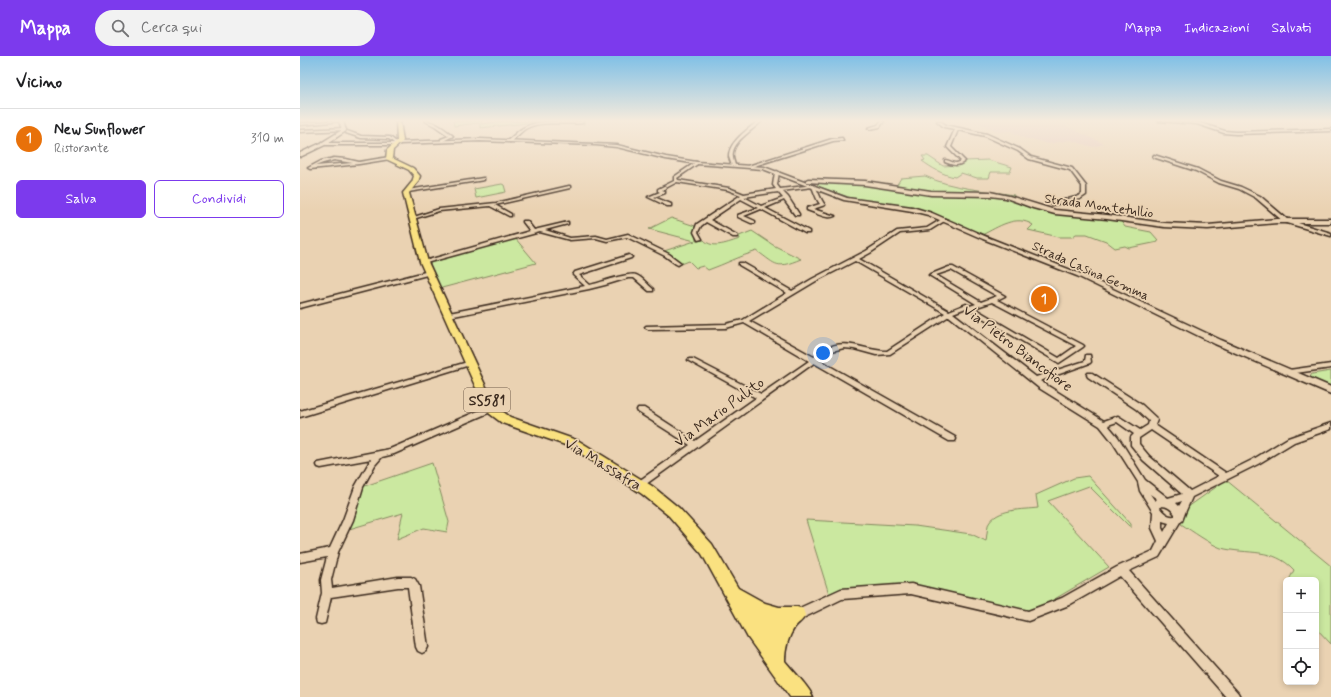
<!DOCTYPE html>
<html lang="it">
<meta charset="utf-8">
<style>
:root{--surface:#fff;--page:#f2f2f2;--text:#202124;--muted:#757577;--line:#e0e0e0;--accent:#7c3aed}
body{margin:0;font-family:Mynerve,sans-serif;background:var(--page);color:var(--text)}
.controls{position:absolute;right:12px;bottom:12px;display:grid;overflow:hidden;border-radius:6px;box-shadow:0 2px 6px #0003}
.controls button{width:36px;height:36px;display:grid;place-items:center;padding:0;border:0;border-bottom:1px solid var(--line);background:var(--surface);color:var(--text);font:20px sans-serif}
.you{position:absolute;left:523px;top:297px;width:14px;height:14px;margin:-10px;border:3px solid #fff;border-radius:50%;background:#1a73e8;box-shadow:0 0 0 6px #1a73e833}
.badge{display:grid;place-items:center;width:26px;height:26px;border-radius:50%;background:var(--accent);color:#fff;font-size:13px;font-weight:700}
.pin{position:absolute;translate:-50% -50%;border:2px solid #fff;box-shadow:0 1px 4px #0006}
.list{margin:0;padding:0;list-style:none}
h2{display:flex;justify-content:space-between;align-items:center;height:52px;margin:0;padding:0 16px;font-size:17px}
h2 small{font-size:13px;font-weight:400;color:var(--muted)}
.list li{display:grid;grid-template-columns:26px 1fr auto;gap:12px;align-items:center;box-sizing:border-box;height:60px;padding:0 16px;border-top:1px solid var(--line)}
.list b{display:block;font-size:15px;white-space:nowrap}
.list p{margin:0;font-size:13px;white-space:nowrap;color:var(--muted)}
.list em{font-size:13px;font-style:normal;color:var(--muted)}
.actions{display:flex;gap:8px;padding:12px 16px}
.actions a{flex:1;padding:9px 0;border:1px solid var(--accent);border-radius:6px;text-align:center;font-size:14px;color:var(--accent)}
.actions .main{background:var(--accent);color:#fff}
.icon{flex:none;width:22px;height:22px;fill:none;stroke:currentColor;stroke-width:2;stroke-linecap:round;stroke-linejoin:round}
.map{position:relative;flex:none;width:1031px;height:641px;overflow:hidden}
header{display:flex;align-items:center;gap:24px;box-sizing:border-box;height:56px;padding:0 20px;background:var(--accent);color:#fff}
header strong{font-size:19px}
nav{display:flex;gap:22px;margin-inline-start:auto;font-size:14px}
.search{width:280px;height:36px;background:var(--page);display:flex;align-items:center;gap:10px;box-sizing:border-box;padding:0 14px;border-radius:22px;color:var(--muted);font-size:15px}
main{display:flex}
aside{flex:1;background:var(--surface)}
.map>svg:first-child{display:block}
</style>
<header>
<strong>Mappa</strong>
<div class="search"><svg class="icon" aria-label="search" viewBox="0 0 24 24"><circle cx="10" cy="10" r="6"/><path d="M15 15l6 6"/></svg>Cerca qui</div>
<nav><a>Mappa</a><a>Indicazioni</a><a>Salvati</a></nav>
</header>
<main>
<aside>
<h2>Vicino<small></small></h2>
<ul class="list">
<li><span class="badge" style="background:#e8710a">1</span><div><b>New Sunflower</b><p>Ristorante</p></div><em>310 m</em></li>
</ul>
<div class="actions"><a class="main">Salva</a><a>Condividi</a></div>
</aside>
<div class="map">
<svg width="1031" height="641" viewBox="0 0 1031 641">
<rect width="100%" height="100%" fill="#ead2b2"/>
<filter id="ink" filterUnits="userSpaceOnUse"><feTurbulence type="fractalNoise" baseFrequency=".025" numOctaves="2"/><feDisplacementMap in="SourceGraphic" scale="8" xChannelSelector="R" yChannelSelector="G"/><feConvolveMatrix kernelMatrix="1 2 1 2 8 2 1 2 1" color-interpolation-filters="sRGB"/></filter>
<g filter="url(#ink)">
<path fill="#e5c6ba" d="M707,65H756L804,88L793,91L770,84L748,88L732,83H726L711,75L699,76L677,66Z"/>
<g fill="#cbe8a0" stroke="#83895f">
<path d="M153,65H182L181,68L204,65L237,66L180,72V68L178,67L154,70Z"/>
<path d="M622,100H628L643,110L660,109L665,105L688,104L712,111L710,116H691L689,122H677L661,117L655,121C643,119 632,112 622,105L625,104Z"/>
<path d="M625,120C653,133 685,134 714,139V142L703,140L625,135L596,130L601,122Z"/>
<path d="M533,126L561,127L635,139L691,140L712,143L722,149L750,156L820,164L825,171L851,176L858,184V186L829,192L825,190L815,192L806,185L787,178H776L772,181H759L728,174L733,169C716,158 698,171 682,179L625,155L557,144L517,130L518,127Z"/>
<path d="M202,128L204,129L206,136L176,142L174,133Z"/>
<path d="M371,162L395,170L396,185L404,184C413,194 429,186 440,183L439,180L452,175L473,189L501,203C476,213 478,210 457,195C440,200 425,208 408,214L403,210L396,212L389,205L379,209L361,196L395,185L349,173Z"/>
<path d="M215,182L236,207L138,233L127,206Z"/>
<path d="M1031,315V332L1009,322L1012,318Z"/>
<path d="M132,407L149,466L147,476L124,472L97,483L103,457L46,474L59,432Z"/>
<path d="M788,420L831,468V472L789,430L748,445L809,511L736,554L705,556L596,532L529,538L506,464L615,470L671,478L686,485C687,480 687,474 688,469C696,452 723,454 738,452L736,439L774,422Z"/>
<path d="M926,424L1031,510V588L1016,572V524H989L994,514C973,491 948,499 921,492C910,488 892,475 881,468L888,451Z"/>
</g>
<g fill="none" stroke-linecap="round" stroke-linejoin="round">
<defs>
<g id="minor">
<path d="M31,65H42L0,69V67Z"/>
<path d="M125,65C135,65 145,73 153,80L143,85H141V83L149,80L135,70Z"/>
<path d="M282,65L283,67C266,69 242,64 227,72C221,75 216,82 210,86L207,85C213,81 218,74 225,71C240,63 265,66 282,65Z"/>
<path d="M458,65H462C453,74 436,83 433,96C432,101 434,105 435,109L432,110C431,107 430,104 429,101C428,86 449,73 458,65Z"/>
<path d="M581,65H584L580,71L570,73L568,72L578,69Z"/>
<path d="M637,65H640L646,69L687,78L720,93L731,101L772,112L786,130V139L780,143L752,149V147L776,141L782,138V130L770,114L729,103L718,95L685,80L658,74L651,91L665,105C658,111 652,109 645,106V104C651,104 654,110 661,105L647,91L655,73L644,71Z"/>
<path d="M858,65L897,66L925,75L936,76L1031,73V75L936,78L924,77L897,68Z"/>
<path d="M45,72L46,74L0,76V74Z"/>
<path d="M47,75L61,80L90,81L95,85L99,86L100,88L98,89H26L24,88L26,87H94L89,83L61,82L46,77Z"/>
<path d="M542,82L543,84L533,85L451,111L448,110L532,83Z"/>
<path d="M854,99L898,113L921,125L941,131L960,140L988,164L1031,177V180L984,166L956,142L939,133L919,127L896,115L853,101Z"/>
<path d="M89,101L91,102L90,103L59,108L10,113L8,112L21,105L34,102L46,103L59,106ZM34,104L53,107L15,110L23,107Z"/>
<path d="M396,106L399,107L377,122L378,124L429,132L444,138L476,133L473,129L475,116L477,115L479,116L477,129L480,133L514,129C519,136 520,143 525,149L513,153L535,160C527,164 516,157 507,154V152L520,148C516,143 515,137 512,131L482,135L488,141L499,158V159H495L484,144L465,152L509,175V177H505L461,153L444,160L455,165V167H451L438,161V159L458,152L441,143L410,164L437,179V181H433L406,166L401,170L398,176L402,183L398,184L394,176L397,168L441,139L428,134L377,126L362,134L365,135V137L354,141L371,148V150H367L348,141L360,136L358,135V133L374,125V121ZM478,136L483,142L461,150L444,141Z"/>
<path d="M183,122H184V124L108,136L106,135L108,134Z"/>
<path d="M269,130H270V132L195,149L211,158V160H209L190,150L139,155L113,163L111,162L139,153L196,147Z"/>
<path d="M642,163L646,164L630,174L600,177L570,197L559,203L649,255L664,249L666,248L670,250L676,248L629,219L649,211H653L705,240L697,244L783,289L784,290L783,291L759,307L666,252L653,257L736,321L785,305L786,299H790L791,306L790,307L740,325L804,365L818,360L840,374L848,369L849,365L836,353L788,321L787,319L788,317H792L842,349L856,362L857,364L855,369L926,417L952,404L988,382L1031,367V373L994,386L958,408L892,441L885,457L882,465L880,466L859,501L829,515L938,637L940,641H926L820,520L769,549L728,565L611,538L542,543L501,563L497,564L493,563L492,559L493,555L541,533L611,528L728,555L762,542L817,511L853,495L858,485L852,472L853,456L840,435L838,426L812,385L800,370L739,332L649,260L590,298L576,299L554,293L544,292L532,295L519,304L655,381L656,383L655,385H649L514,307L342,431L339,432L336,431L335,429L336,427L390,389L338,356L337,354L338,352H344L395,385L456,342L389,305L388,304L389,303H393L461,338L509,305L444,267L426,272L348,273L346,272L345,271L346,270L426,268L443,264L487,237L439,209V207H443L492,235L512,223L566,195L597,175L627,172ZM555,205L645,257L587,295C567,295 546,282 527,292C522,295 518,298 514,301L449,265L516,225ZM651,214L697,240L681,246L636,219ZM692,246L776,290L759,302L674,252ZM817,366L834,378L831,381V389L843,404L882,438L868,442L845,424L818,381L808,369ZM851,374L919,420L890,435L849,400L839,388V382ZM850,438L857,443L855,445ZM882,445L879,450L876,447ZM861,450C868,450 871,453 875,458V460C868,461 864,457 860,452ZM862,465L869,467L864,476L862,472Z"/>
<path d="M223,165H227L234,174L268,166V168L245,174L270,182L296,180L307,183L328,178L369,198L381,207L378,209L376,208L365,200L327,181L307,185L296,182L270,184L240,176L126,207L124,208L121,206L230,175L223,166Z"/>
<path d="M329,199L332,201L331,202L279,219L290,229C299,227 329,216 336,219C342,221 348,229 353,233V235H349L334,222H328L305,229L289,233L149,261L146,259L149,257L285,230L273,219L275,216Z"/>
<path d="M129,215L132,217L131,218L0,252V248Z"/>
<path d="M171,305L174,307L173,308L0,361V355Z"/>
<path d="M1031,308V312L989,318L986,316L989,314Z"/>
<path d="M192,349L196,352L195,354L94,398L82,401L75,409L63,431L53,464L38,496L31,524L32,532L98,521H111L115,523L119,530L128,591L126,595L122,597L118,595L116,591L108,531H98L31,541L25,567L21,568L17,567L16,563L22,537L21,524L27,501L0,506V498L30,492L43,464L55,431L71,403L21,412L18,411L17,409L18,407L90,393Z"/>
</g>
<g id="tertiary">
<path d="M180,83L317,89L366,101L397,106L464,111L547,142L612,151L632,157L687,181L781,218L921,284L1031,331V338L915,288L777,220L683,183L628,159L612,155L544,144L463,113L397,108L366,103L317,91L296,89L180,85L99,88L97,87L99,86Z"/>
<path d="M508,123L565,125L631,135L690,136L709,140L755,154L807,159L864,167L908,169L977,163H1031V167H977L908,173L864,171L807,163L755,158L733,152L706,142L690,140L631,139L565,129L506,126V124Z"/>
</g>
<path id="secondary" d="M39,65H43L46,75L25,89L0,101V97L21,87L42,74Z"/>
<path id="primary" d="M96,65H100L103,85L93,94L92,102L113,112L120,120L118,126L109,137L128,206L193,346L198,352L210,361L279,385L352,430L379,452L412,488L438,532L465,547L479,551H497L503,553L505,559C503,565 499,566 495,571C488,581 485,593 485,605C493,615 509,631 513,641H490L448,582L402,498L369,460L342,438L271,391L202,367L190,358L184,350L120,206L103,137L112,126L114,120L109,114L86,103L87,94L97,85Z"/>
</defs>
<use href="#minor" stroke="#3b2a1e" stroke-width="3"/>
<use href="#tertiary" stroke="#3b2a1e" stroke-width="3"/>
<use href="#secondary" stroke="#3b2a1e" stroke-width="3"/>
<use href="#primary" stroke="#3b2a1e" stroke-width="3"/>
<use href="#minor" fill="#ead2b2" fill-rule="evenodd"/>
<use href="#tertiary" fill="#ead2b2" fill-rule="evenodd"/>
<use href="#secondary" fill="#ead2b2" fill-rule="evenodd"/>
<use href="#primary" fill="#fae180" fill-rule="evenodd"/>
</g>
</g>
<linearGradient id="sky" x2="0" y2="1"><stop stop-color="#80c0e6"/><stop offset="0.42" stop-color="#f6ebdc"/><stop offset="1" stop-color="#f6ebdc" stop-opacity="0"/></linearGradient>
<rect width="1031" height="154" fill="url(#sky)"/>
<g text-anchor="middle" stroke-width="3.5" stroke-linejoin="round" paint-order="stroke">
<g font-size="13" fill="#3b2a1e" stroke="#ead2b2">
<text transform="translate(799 149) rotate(8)" y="5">Strada Montetullio</text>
<text transform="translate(791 214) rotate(24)" y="5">Strada Casina Gemma</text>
</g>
<rect fill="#ead2b2" stroke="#705c4a" stroke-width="1" x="164" y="332" width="46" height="24" rx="3"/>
<g font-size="14" font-weight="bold" fill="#3b2a1e">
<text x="187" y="349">SS581</text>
</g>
<g font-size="15" fill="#3b2a1e" stroke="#ead2b2">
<text transform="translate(718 292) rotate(37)" y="5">Via Pietro Biancofiore</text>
<text transform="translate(419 356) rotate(-36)" y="5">Via Mario Pulito</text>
<text transform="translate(303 408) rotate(31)" y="5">Via Massafra</text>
</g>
</g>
</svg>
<div class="controls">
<button>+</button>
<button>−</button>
<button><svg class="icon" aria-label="locate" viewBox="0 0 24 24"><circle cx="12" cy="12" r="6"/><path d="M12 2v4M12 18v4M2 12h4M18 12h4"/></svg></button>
</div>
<div class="you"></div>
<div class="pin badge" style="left:744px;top:243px;background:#e8710a">1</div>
</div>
</main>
